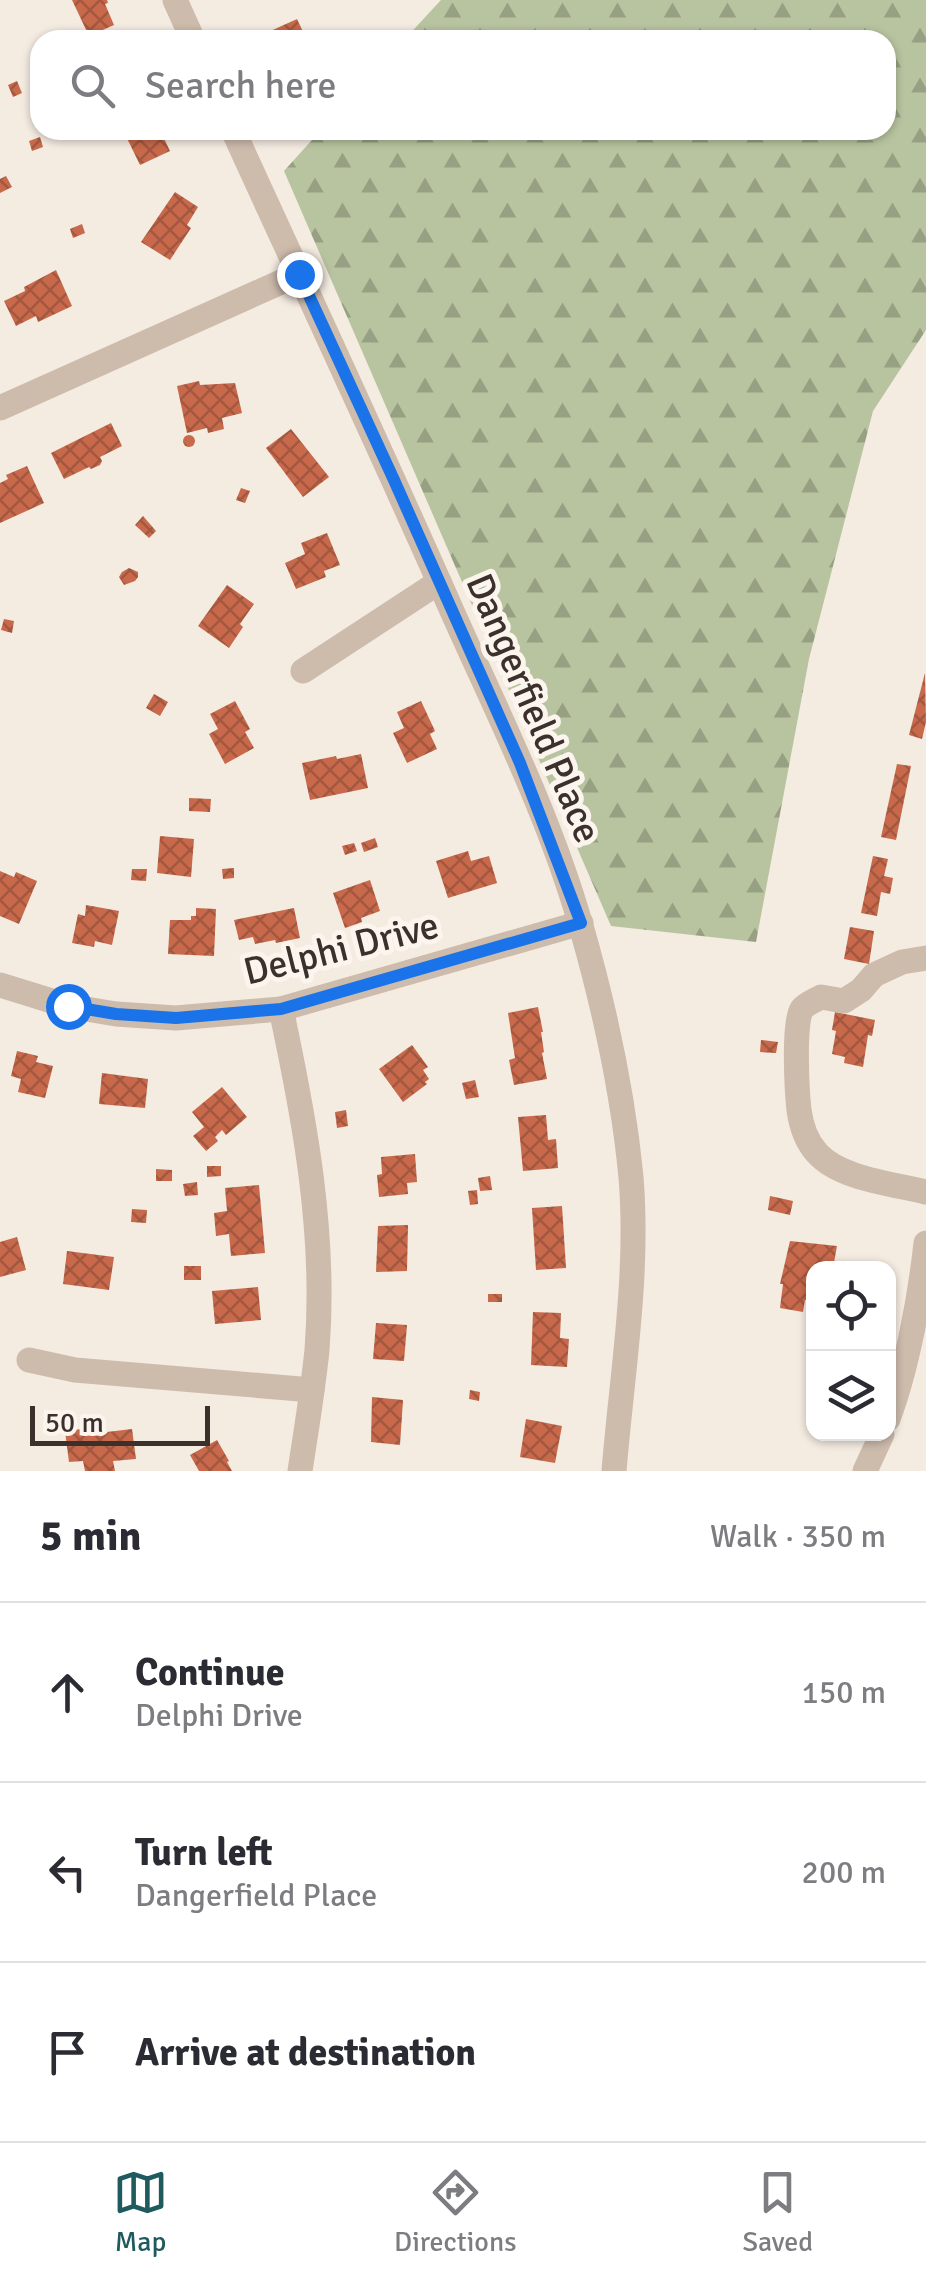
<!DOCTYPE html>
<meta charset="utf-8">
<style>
:root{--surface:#fff;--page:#f2f2f3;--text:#2b2b33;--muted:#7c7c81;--line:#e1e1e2;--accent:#1f5a5e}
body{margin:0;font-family:Signika,sans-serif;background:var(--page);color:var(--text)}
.controls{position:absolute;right:30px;bottom:30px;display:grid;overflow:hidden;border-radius:20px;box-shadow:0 2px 8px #0004}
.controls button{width:90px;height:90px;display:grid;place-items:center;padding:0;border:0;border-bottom:2px solid var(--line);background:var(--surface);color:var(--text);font:50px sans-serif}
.scale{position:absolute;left:30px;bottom:25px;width:180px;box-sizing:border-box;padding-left:10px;border:5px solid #3b302b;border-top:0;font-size:28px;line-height:35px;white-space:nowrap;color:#3b302b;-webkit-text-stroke:8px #fbf5ee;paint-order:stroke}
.stop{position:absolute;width:30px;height:30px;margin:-22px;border:8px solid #1a73e8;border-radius:50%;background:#fff}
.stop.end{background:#1a73e8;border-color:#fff;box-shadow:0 2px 10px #0008}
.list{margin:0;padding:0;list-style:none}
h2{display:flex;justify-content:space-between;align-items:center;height:130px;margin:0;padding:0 40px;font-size:42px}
h2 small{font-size:32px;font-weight:400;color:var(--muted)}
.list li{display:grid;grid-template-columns:65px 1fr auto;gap:30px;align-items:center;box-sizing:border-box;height:180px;padding:0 40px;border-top:2px solid var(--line)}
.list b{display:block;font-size:38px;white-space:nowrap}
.list p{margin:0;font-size:32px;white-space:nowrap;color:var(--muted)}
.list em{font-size:32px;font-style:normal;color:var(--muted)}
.icon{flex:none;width:55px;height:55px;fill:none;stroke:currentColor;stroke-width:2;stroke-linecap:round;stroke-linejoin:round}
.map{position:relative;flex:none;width:926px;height:1471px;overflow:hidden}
.search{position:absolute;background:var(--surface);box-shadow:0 2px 8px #0004;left:30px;right:30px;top:30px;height:110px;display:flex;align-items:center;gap:25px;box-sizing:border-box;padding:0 35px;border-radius:30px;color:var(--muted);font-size:38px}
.sheet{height:670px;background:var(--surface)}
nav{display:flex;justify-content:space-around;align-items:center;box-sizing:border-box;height:140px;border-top:2px solid var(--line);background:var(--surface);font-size:28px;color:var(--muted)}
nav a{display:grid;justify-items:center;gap:5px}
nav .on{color:var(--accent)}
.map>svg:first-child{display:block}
</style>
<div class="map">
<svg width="926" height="1471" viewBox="0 0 926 1471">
<defs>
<pattern id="forest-firs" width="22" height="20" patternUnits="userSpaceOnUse" patternTransform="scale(2.5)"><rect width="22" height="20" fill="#b8c4a0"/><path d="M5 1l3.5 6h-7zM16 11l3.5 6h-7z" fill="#97a083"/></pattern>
<pattern id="building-cross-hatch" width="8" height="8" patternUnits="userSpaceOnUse" patternTransform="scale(2.5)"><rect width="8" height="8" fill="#c8694b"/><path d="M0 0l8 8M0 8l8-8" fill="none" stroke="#a4573f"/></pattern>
</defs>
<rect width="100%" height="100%" fill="#f4ebe1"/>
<path fill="url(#forest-firs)" d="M441,0H926V330L873,411L809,659L756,942L611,926L284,171L321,130H886V40H404Z"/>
<g fill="url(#building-cross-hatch)">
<path d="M72,0H107L108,3L105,4L114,25L89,36Z"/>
<path d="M297,19L307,40H269L266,33Z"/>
<path d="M17,81L22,93L13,97L8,85Z"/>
<path d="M123,130H160L170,151L140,165Z"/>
<path d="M40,137L43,147L32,151L29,141Z"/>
<path d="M6,176L12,187L0,193V179Z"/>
<path d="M175,192L198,207L187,225L191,228L170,260L141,242Z"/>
<path d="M82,224L85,233L73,238L70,229Z"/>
<path d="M56,270L72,306L38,322L36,316L16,326L4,301L25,291L24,287Z"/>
<path d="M199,381L200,385L235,383L242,413L222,418L224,429L208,433L207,428L187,433L177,386Z"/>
<path d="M111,423L122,446L100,457L102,461L100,465L91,469L89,467L64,479L51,453Z"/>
<path d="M291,429L329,477L303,497L266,448Z"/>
<circle cx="189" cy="441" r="6"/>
<path d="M27,466L44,503L0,523V483L8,479L6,475Z"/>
<path d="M241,488L250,491L245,503L236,500Z"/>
<path d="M143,516L156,531L149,538L135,525Z"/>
<path d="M327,533L340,565L324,571L326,577L296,589L285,563L305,554L301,543Z"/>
<path d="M129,568L138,572V577L135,581L124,585L119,577L122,572Z"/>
<path d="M227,585L254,604L240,624L243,627L229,648L198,626Z"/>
<path d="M4,619L14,621L12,633L1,630Z"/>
<path d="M925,673L926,722L922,739L909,735Z"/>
<path d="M154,694L168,702L160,716L146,708Z"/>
<path d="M235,701L250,729L245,732L254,748L225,764L209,734L218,729L210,714Z"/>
<path d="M421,701L435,731L430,734L437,749L407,763L393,733L404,728L397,712Z"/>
<path d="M361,754L368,788L310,800L302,763L336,756L337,759Z"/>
<path d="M897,764L911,766L896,840L881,837Z"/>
<path d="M189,798L211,799L210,812L189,811Z"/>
<path d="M160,836L194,839L191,877L157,873Z"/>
<path d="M375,838L378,847L364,852L361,843Z"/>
<path d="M354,843L357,851L345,855L342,846Z"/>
<path d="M468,851L471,861L489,856L497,883L448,898L436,861Z"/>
<path d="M873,856L888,859L884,876L893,878L890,894L881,892L877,916L861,913Z"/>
<path d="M234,868V878L223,879L222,869Z"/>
<path d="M132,869H147L146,881L131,880Z"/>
<path d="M0,871L14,877L16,872L37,881L19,924L0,916Z"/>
<path d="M370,880L380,911L361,918L362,922L345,928L333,893Z"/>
<path d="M86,905L119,911L112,945L95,941L94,947L72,943L78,914L85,916Z"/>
<path d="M196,908L216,909L214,956L168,954L170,920H191V916H196Z"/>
<path d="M294,908L300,938L276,943L275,940L255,944L253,937L239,940L234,920Z"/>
<path d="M850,927L874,931L869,964L844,959Z"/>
<path d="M538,1007L543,1032H541L544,1052L542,1053L547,1079L514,1085L509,1060L515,1058L508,1013Z"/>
<path d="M835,1012L875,1020L872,1036L868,1035L863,1067L844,1063L845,1057L832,1054L836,1031L832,1030Z"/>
<path d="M761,1040L778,1042L776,1053L760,1052Z"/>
<path d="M412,1045L428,1067L423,1070L429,1079L425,1082L427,1084L403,1102L379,1069Z"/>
<path d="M17,1051L38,1056L36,1062L53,1066L45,1098L18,1092L21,1079L11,1076Z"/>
<path d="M102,1073L148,1079L145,1108L99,1104Z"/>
<path d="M475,1080L479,1097L466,1099L462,1083Z"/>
<path d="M222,1087L247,1117L226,1135L222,1130L215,1137L218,1141L206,1151L193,1136L204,1127L192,1112Z"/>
<path d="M346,1110L348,1126L337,1128L335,1112Z"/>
<path d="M546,1115L548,1140L556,1139L558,1168L523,1171L518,1117Z"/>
<path d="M415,1154L417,1182L407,1183L408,1194L379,1197L377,1175L382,1174L381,1157Z"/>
<path d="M207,1166H221V1176L207,1177Z"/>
<path d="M156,1169L172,1170V1181H156Z"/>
<path d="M490,1176L492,1190L480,1191L478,1178Z"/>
<path d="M197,1182L198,1195L185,1196L183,1184Z"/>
<path d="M259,1185L265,1253L231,1256L229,1234L216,1236L214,1213L227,1211L225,1188Z"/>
<path d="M477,1190L478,1204L470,1205L468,1191Z"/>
<path d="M770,1196L793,1201L790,1215L768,1210Z"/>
<path d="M562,1206L566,1268L536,1270L532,1208Z"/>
<path d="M132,1209L147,1210L146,1223L131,1222Z"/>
<path d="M408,1225L407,1271L376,1272L378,1226Z"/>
<path d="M17,1237L26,1270L0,1277V1242Z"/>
<path d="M790,1241L837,1246L833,1268H814V1301L805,1300L803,1312L780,1308L783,1284H780Z"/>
<path d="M67,1251L114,1257L109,1290L63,1284Z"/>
<rect x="184" y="1266" width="17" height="14"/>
<path d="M258,1287L261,1320L215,1324L212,1291Z"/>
<rect x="488" y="1294" width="14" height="8"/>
<path d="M533,1312L561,1313L560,1338L569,1339L567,1367L531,1365Z"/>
<path d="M376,1323L407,1325L404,1361L373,1359Z"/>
<path d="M470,1390L480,1392L479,1401L469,1399Z"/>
<path d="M372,1397L403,1400L400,1445L371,1442Z"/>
<path d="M526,1419L562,1426L555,1463L520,1457Z"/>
<path d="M90,1428V1434L132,1429L136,1459L113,1461L115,1471H85L83,1461L69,1462L65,1431Z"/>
<path d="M217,1440L229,1461L227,1462L232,1471H199L190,1455Z"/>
</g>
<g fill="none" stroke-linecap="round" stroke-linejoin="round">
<g stroke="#cdbbac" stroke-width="25">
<path d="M175,0L193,40"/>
<path d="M233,130C306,290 381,450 452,611C498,714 550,817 581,926C604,1006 623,1094 631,1177C639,1276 622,1373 614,1471"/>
<path d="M0,408L299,274"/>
<path d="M303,671L439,582"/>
<path d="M926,958L902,962L874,975L861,990L844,1001L821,997C816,1000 806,1004 802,1009C793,1022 797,1092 799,1110C801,1125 807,1142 817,1153C840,1179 894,1184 926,1192"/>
<path d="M0,985L68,1006L116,1014L176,1018L281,1009L581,923"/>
<path d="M281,1009C305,1121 326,1235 317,1350C313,1390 306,1431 300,1471"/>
<path d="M29,1360L75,1370L312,1390"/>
<path d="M888,1419C907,1368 920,1298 926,1243"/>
<path d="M865,1471L882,1434"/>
</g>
</g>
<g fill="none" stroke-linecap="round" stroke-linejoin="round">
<path stroke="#1a73e8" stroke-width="12" d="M68,1006L116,1014L176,1018L281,1009L581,923L520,763L394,480L299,274"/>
</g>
<g text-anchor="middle" stroke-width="10" stroke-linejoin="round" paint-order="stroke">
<g font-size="38" fill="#3b302b" stroke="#fbf5ee">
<text transform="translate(534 708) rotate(67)" y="13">Dangerfield Place</text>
<text transform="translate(341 948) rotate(-14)" y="13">Delphi Drive</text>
</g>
</g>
</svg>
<div class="controls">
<button><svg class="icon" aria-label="locate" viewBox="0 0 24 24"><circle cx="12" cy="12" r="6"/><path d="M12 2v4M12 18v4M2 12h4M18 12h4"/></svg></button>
<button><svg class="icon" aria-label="layers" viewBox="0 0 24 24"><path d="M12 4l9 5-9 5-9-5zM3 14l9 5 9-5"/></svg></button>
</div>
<div class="scale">50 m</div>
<div class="stop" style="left:68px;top:1006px"></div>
<div class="stop end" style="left:299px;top:274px"></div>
<div class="search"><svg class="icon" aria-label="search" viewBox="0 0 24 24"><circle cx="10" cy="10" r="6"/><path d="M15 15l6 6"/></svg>Search here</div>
</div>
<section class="sheet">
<h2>5 min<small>Walk · 350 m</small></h2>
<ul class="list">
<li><svg class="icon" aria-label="ahead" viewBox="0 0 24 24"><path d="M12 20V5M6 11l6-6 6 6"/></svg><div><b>Continue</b><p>Delphi Drive</p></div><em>150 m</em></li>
<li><svg class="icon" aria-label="left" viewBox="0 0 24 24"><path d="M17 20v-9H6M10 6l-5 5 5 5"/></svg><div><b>Turn left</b><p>Dangerfield Place</p></div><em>200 m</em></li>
<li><svg class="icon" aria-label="arrive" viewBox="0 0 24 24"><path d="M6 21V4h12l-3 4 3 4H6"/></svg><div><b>Arrive at destination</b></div></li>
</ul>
</section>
<nav>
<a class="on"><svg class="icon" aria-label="map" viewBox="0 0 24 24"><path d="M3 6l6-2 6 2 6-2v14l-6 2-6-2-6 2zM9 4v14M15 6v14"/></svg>Map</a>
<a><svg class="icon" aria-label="directions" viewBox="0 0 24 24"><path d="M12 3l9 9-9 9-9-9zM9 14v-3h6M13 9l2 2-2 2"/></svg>Directions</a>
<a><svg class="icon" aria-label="saved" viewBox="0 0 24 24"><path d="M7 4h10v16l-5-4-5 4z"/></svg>Saved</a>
</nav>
